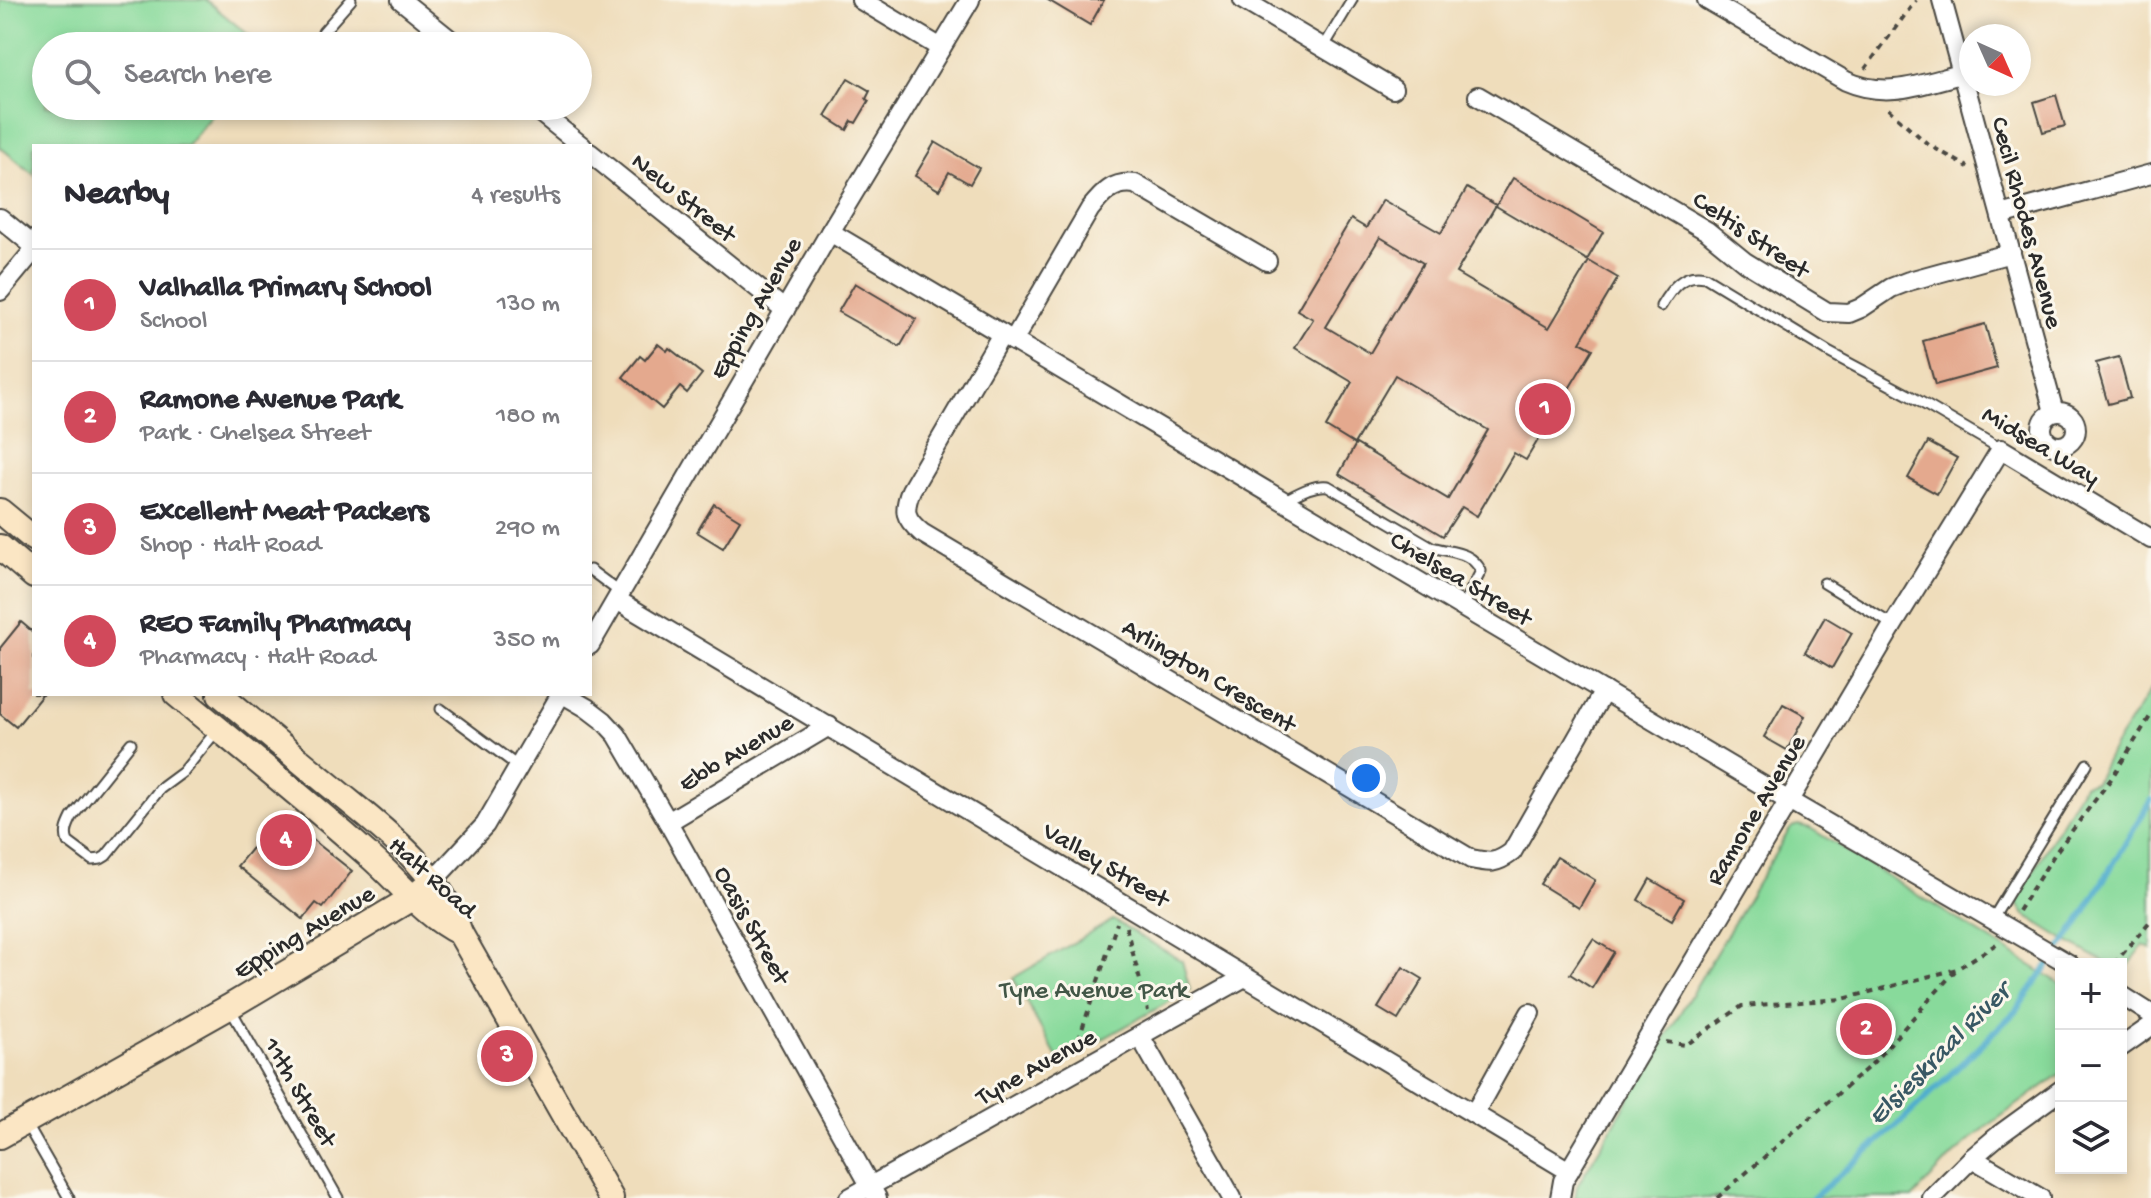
<!DOCTYPE html>
<meta charset="utf-8">
<style>
:root{--surface:#fff;--page:#f7f7f7;--text:#2b2b33;--muted:#7c7c81;--line:#e1e1e2;--accent:#d1495b}
body{margin:0;font-family:"Gochi Hand",sans-serif;background:var(--page);color:var(--text)}
.controls{position:absolute;right:24px;bottom:24px;display:grid;overflow:hidden;border-radius:0px;box-shadow:0 4px 12px #0003}
.controls button{width:72px;height:72px;display:grid;place-items:center;padding:0;border:0;border-bottom:2px solid var(--line);background:var(--surface);color:var(--text);font:40px sans-serif}
.compass{position:absolute;left:1959px;top:24px;width:72px;height:72px;border-radius:50%;background:var(--surface);box-shadow:0 4px 12px #0003;rotate:135deg}
.you{position:absolute;left:1366px;top:778px;width:28px;height:28px;margin:-20px;border:6px solid #fff;border-radius:50%;background:#1a73e8;box-shadow:0 0 0 12px #1a73e833}
.badge{display:grid;place-items:center;width:52px;height:52px;border-radius:50%;background:var(--accent);color:#fff;font-size:26px;font-weight:700}
.pin{position:absolute;translate:-50% -50%;border:4px solid #fff;box-shadow:0 2px 8px #0006}
.list{margin:0;padding:0;list-style:none}
h2{display:flex;justify-content:space-between;align-items:center;height:104px;margin:0;padding:0 32px;font-size:34px}
h2 small{font-size:26px;font-weight:400;color:var(--muted)}
.list li{display:grid;grid-template-columns:52px 1fr auto;gap:24px;align-items:center;box-sizing:border-box;height:112px;padding:0 32px;border-top:2px solid var(--line)}
.list b{display:block;font-size:30px;white-space:nowrap}
.list p{margin:0;font-size:26px;white-space:nowrap;color:var(--muted)}
.list em{font-size:26px;font-style:normal;color:var(--muted)}
.icon{flex:none;width:44px;height:44px;fill:none;stroke:currentColor;stroke-width:2;stroke-linecap:round;stroke-linejoin:round}
.map{position:relative;flex:none;width:2151px;height:1198px;overflow:hidden}
.search{position:absolute;background:var(--surface);box-shadow:0 4px 12px #0003;left:32px;top:32px;width:560px;height:88px;display:flex;align-items:center;gap:20px;box-sizing:border-box;padding:0 28px;border-radius:44px;color:var(--muted);font-size:30px}
.panel{position:absolute;background:var(--surface);box-shadow:0 4px 12px #0003;left:32px;top:144px;width:560px;height:552px;border-radius:0px}
.map>svg:first-child{display:block}
</style>
<div class="map">
<svg width="2151" height="1198" viewBox="0 0 2151 1198">
<rect width="100%" height="100%" fill="#fbf7ec"/>
<filter id="ink" filterUnits="userSpaceOnUse"><feTurbulence type="fractalNoise" baseFrequency=".0125" numOctaves="2"/><feDisplacementMap in="SourceGraphic" scale="16" xChannelSelector="R" yChannelSelector="G"/><feConvolveMatrix kernelMatrix="1 2 1 2 8 2 1 2 1" color-interpolation-filters="sRGB"/></filter>
<filter id="wash" filterUnits="userSpaceOnUse"><feTurbulence type="fractalNoise" baseFrequency=".006" numOctaves="4" result="noise"/><feDisplacementMap in="SourceGraphic" scale="32" xChannelSelector="R" yChannelSelector="G"/><feGaussianBlur stdDeviation="1.8" result="paint"/><feColorMatrix in="noise" values="0 0 0 0 0 0 0 0 0 0 0 0 0 0 0 0 0 1.4 0 .05"/><feComposite in="paint" operator="in"/></filter>
<g filter="url(#wash)">
<rect width="100%" height="100%" fill="#efddbb"/>
<g fill="#88da9b" stroke="#5a8263" stroke-width="2">
<path d="M0,0H206L262,46H46V106H220L187,146H34V175L0,147Z"/>
<path d="M2151,689V949L2143,945L2124,973L2121,971V964H2108L2068,942L2025,915L2016,901L2084,784L2095,782L2111,751Z"/>
<path d="M1798,825L1810,828L2061,984V1073L1985,1128L1953,1155L1912,1198H1575L1577,1186L1788,832L1792,827Z"/>
<path d="M1113,920L1182,961L1190,990L1060,1063L1013,978Z"/>
</g>
<g fill="none" stroke-linecap="round" stroke-linejoin="round">
<path stroke="#4fadce" stroke-width="6" d="M1813,1198L1904,1119L2015,1012L2077,925L2151,800"/>
</g>
<g id="blocks">
<g fill="#e4a98e" fill-rule="evenodd">
<path d="M1048,0H1104L1090,25Z"/>
<path d="M848,78L870,91L866,99L869,101L856,123L852,121L847,130L825,116Z"/>
<path d="M2056,95L2065,126L2043,132L2034,102Z"/>
<path d="M935,142L979,168L970,184L949,172L939,190L915,176Z"/>
<path d="M1513,178L1603,232L1587,260L1496,206Z"/>
<path d="M1467,188L1496,205L1456,273L1549,328L1589,261L1618,278L1580,342L1593,349L1526,460L1514,453L1477,516L1462,507L1443,536L1339,474L1356,444L1448,499L1488,430L1395,375L1354,444L1326,427L1352,382L1295,348L1313,319L1297,310L1351,219L1366,228L1383,200L1441,233ZM1380,237L1423,263L1370,353L1326,327Z"/>
<path d="M855,283L916,319L900,347L838,312Z"/>
<path d="M1985,324L1997,368L1935,385L1923,341Z"/>
<path d="M658,344L667,351L669,348L702,374L687,393L680,387L662,409L623,377L640,356L645,360Z"/>
<path d="M2119,357L2130,398L2108,404L2096,363Z"/>
<path d="M1928,442L1957,458L1937,494L1908,478Z"/>
<path d="M714,504L740,520L723,548L697,532Z"/>
<path d="M1825,617L1852,633L1832,668L1805,652Z"/>
<path d="M21,622L34,633V694H43L16,727L0,714V648Z"/>
<path d="M1783,704L1805,716L1787,750L1764,737Z"/>
<path d="M280,814L352,871L323,908L316,903L303,919L237,866Z"/>
<path d="M1557,857L1595,880L1579,908L1540,884Z"/>
<path d="M1650,879L1684,899L1672,920L1638,900Z"/>
<path d="M1593,939L1614,952L1592,988L1570,974Z"/>
<path d="M1403,967L1423,979L1398,1020L1378,1008Z"/>
</g>
</g>
</g>
<g filter="url(#ink)">
<use href="#blocks" fill-opacity="0" stroke="#484641" stroke-width="2"/>
<g fill="none" stroke-linecap="round" stroke-linejoin="round">
<defs>
<g id="lane">
<path d="M323,32L351,0"/>
<path d="M1323,48L1352,0"/>
<path d="M1661,306C1671,289 1683,272 1705,277L1830,353L1907,394L2001,449"/>
<path d="M1283,501C1297,494 1313,484 1328,486L1432,547C1452,553 1471,551 1481,571L1462,607"/>
<path d="M590,570L621,593"/>
<path d="M1824,583L1893,625"/>
<path d="M441,709L519,767"/>
<path d="M131,743L72,817C68,825 64,833 68,842L92,860L101,859L106,856L160,789L183,772L218,729"/>
<path d="M1992,920L2087,764"/>
<path d="M231,1010L338,1198"/>
<path d="M27,1125L69,1198"/>
</g>
<g id="street">
<path d="M401,0L458,46"/>
<path d="M861,0L941,48"/>
<path d="M1243,0L1393,89"/>
<path d="M1707,0L1846,81C1887,99 1921,84 1961,74"/>
<path d="M1942,0L2054,412"/>
<path d="M1478,96L1707,231L1745,262L1827,312L1849,313L1861,308L1891,288L1909,281L2011,253"/>
<path d="M532,106L582,146"/>
<path d="M590,153L785,310"/>
<path d="M2001,215L2151,174"/>
<path d="M0,218L34,246"/>
<path d="M830,232L1789,801L2069,964"/>
<path d="M0,291L34,250"/>
<path d="M1002,334L911,490C903,511 904,518 922,533L1471,859C1490,863 1496,864 1512,852L1604,691"/>
<path d="M1013,341L1090,209C1103,193 1113,181 1135,184L1267,261"/>
<circle cx="2059" cy="429" r="17"/>
<path d="M617,600L1569,1171"/>
<path d="M590,645L830,232L970,0"/>
<path d="M563,694L587,708L604,721L617,735L668,822L877,1198"/>
<path d="M668,822L829,726"/>
<path d="M433,881L485,825L561,694"/>
<path d="M2121,995L2151,1014"/>
<path d="M1140,1036L1232,1198"/>
<path d="M2121,1047L2151,1026"/>
<path d="M1474,1114L1530,1013"/>
<path d="M1972,1158L2040,1198"/>
<path d="M849,1198L1245,977"/>
<path d="M1560,1198L1563,1181L1569,1171L1893,625L2001,449L2151,539"/>
<path d="M1932,1198L1972,1158L1999,1135L2061,1090"/>
</g>
<g id="secondary">
<path d="M0,511L34,539"/>
<path d="M0,547L34,576"/>
<path d="M176,694C240,747 304,798 366,853C397,879 423,915 460,933"/>
<path d="M220,694C257,725 295,757 333,788C382,829 440,869 460,933L611,1198"/>
<path d="M0,1136L229,1007L412,898L433,881"/>
</g>
</defs>
<use href="#lane" stroke="#484641" stroke-width="13"/>
<use href="#street" stroke="#484641" stroke-width="22"/>
<use href="#secondary" stroke="#484641" stroke-width="28"/>
<g stroke="#484641" stroke-width="4" stroke-dasharray="6 6" stroke-linecap="butt">
<path d="M1865,69L1916,0"/>
<path d="M1888,109L1929,145L1968,167"/>
<path d="M2030,446V443L2042,434"/>
<path d="M2018,911L2056,852L2111,779L2151,715"/>
<path d="M1126,927L1148,1011"/>
<path d="M2114,964L2151,920"/>
<path d="M1666,1042L1686,1045L1742,1006L1843,999L1957,969L1998,943"/>
<path d="M1075,1051L1117,923"/>
<path d="M1717,1198L1871,1065L1955,971"/>
</g>
<use href="#lane" stroke="#fff" stroke-width="9"/>
<use href="#street" stroke="#fff" stroke-width="18"/>
<use href="#secondary" stroke="#fbe6c4" stroke-width="24"/>
</g>
</g>
<g text-anchor="middle" stroke-width="6" stroke-linejoin="round" paint-order="stroke">
<g font-size="26" fill="#2b2b2b" stroke="#fbf7ec">
<text transform="translate(685 196) rotate(39)" y="9">New Street</text>
<text transform="translate(2029 222) rotate(75)" y="9">Cecil Rhodes Avenue</text>
<text transform="translate(1752 233) rotate(34)" y="9">Celtis Street</text>
<text transform="translate(754 307) rotate(-60)" y="9">Epping Avenue</text>
<text transform="translate(2042 444) rotate(31)" y="9">Midsea Way</text>
<text transform="translate(1462 577) rotate(31)" y="9">Chelsea Street</text>
<text transform="translate(1210 674) rotate(31)" y="9">Arlington Crescent</text>
<text transform="translate(735 751) rotate(-31)" y="9">Ebb Avenue</text>
<text transform="translate(1754 809) rotate(-59)" y="9">Ramone Avenue</text>
<text transform="translate(1107 863) rotate(31)" y="9">Valley Street</text>
<text transform="translate(434 876) rotate(42)" y="9">Halt Road</text>
<text transform="translate(754 924) rotate(61)" y="9">Oasis Street</text>
<text transform="translate(303 930) rotate(-31)" y="9">Epping Avenue</text>
<text transform="translate(1035 1065) rotate(-29)" y="9">Tyne Avenue</text>
<text transform="translate(302 1091) rotate(60)" y="9">11th Street</text>
</g>
<g font-size="26" fill="#425747" stroke="#fbf7ec">
<text x="1094" y="997">Tyne Avenue Park</text>
</g>
<g font-size="28" font-style="italic" fill="#385864" stroke="#fbf7ec">
<text transform="translate(1937 1052) rotate(-45)" y="10">Elsieskraal River</text>
</g>
</g>
</svg>
<div class="controls">
<button>+</button>
<button>−</button>
<button><svg class="icon" aria-label="layers" viewBox="0 0 24 24"><path d="M12 4l9 5-9 5-9-5zM3 14l9 5 9-5"/></svg></button>
</div>
<svg class="compass" viewBox="-18 -18 36 36"><path d="M0-13l5 13h-10z" fill="#e53935"/><path d="M0 13l5-13h-10z" fill="#7c7c81"/></svg>
<div class="you"></div>
<div class="pin badge" style="left:1545px;top:409px">1</div>
<div class="pin badge" style="left:1866px;top:1029px">2</div>
<div class="pin badge" style="left:507px;top:1056px">3</div>
<div class="pin badge" style="left:286px;top:840px">4</div>
<div class="search"><svg class="icon" aria-label="search" viewBox="0 0 24 24"><circle cx="10" cy="10" r="6"/><path d="M15 15l6 6"/></svg>Search here</div>
<section class="panel">
<h2>Nearby<small>4 results</small></h2>
<ul class="list">
<li><span class="badge">1</span><div><b>Valhalla Primary School</b><p>School</p></div><em>130 m</em></li>
<li><span class="badge">2</span><div><b>Ramone Avenue Park</b><p>Park · Chelsea Street</p></div><em>180 m</em></li>
<li><span class="badge">3</span><div><b>Excellent Meat Packers</b><p>Shop · Halt Road</p></div><em>290 m</em></li>
<li><span class="badge">4</span><div><b>REO Family Pharmacy</b><p>Pharmacy · Halt Road</p></div><em>350 m</em></li>
</ul>
</section>
</div>
